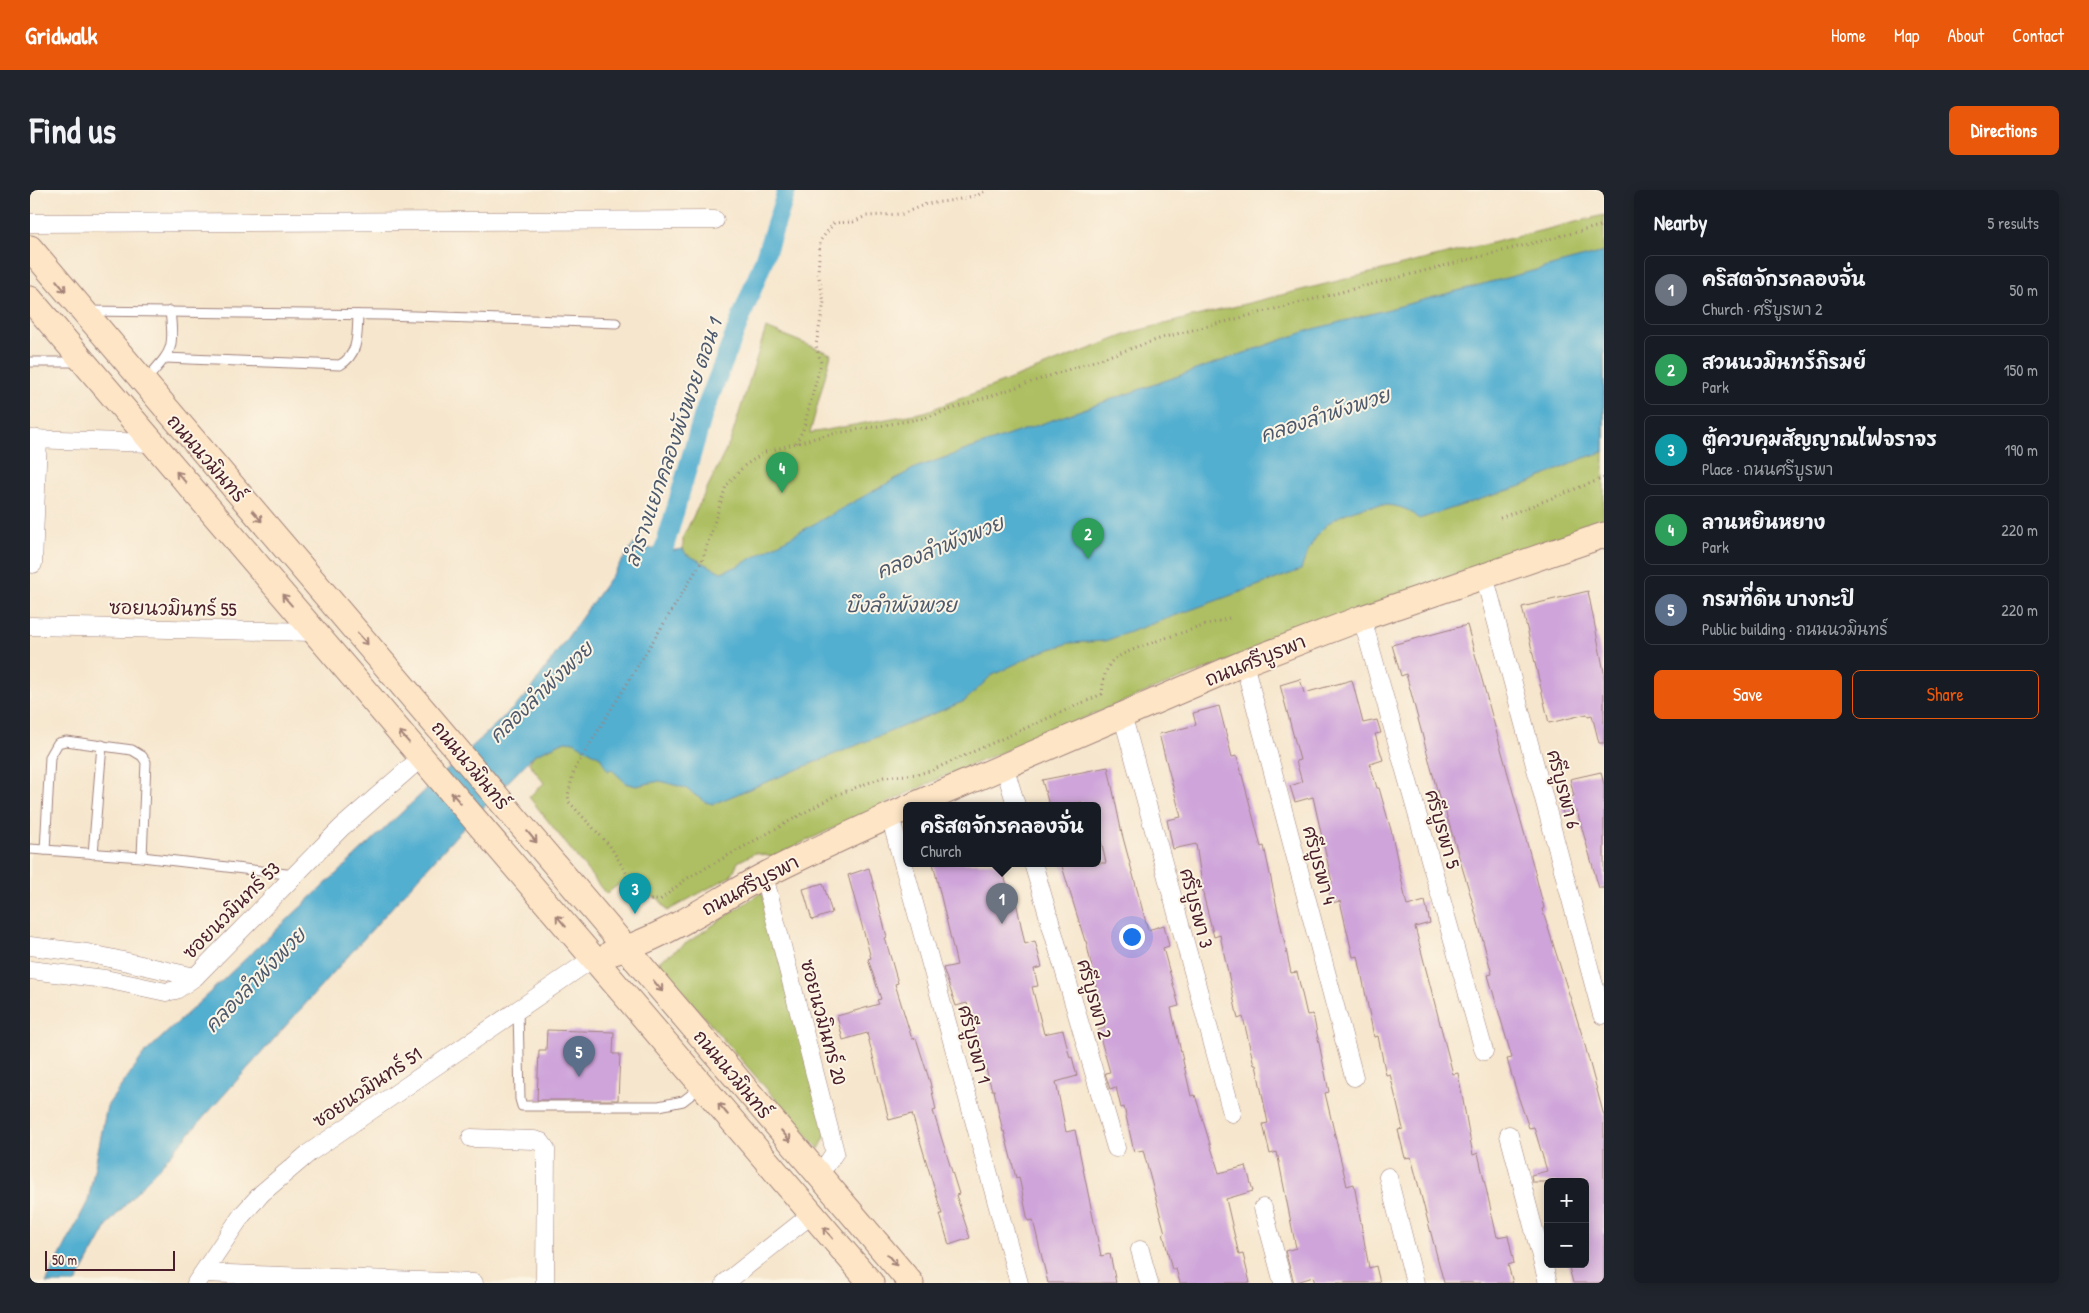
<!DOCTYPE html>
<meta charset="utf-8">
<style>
:root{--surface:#171b24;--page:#20242c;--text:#f1f3f6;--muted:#9ea1a6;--line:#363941;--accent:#ea580c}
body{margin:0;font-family:"Patrick Hand","Playpen Sans Thai",sans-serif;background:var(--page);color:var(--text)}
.controls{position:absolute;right:15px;bottom:15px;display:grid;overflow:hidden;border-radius:8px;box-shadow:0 2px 12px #0003}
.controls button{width:45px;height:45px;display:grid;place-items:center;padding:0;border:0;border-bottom:1px solid var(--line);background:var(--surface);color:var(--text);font:25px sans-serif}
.scale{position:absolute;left:15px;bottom:12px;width:130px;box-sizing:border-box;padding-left:5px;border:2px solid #4a1f2b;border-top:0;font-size:14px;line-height:18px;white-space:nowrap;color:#4a1f2b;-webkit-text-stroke:4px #fcf5e5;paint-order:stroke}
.you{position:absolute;left:1101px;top:746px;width:18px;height:18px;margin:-12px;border:4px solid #fff;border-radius:50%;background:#1a73e8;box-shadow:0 0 0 8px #1a73e833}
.badge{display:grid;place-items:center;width:32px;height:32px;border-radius:50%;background:var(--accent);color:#fff;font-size:16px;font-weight:700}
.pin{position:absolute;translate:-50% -41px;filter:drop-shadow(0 1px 2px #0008)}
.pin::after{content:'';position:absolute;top:26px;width:18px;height:15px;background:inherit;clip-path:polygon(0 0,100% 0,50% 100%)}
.popup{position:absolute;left:873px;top:612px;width:198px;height:65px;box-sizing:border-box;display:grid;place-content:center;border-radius:8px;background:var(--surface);filter:drop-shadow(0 1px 4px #0005);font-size:16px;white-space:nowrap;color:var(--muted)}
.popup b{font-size:19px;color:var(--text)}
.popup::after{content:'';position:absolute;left:50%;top:100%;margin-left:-10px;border:10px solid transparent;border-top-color:var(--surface)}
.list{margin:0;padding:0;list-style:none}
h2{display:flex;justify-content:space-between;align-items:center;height:65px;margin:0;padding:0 20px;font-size:21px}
h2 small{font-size:16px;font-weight:400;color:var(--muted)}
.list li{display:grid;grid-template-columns:32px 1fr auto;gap:15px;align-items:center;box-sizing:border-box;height:70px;margin:0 10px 10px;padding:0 10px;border:1px solid var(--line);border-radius:8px}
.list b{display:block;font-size:19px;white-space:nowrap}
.list p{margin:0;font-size:16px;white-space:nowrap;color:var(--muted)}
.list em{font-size:16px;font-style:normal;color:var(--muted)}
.actions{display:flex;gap:10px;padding:15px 20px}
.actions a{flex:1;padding:11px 0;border:1px solid var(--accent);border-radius:8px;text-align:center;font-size:18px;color:var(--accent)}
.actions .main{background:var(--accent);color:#fff}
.map{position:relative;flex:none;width:1574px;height:1093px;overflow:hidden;border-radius:8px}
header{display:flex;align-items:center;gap:30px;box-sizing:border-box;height:70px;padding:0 25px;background:var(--accent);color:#fff}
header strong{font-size:24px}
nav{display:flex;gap:28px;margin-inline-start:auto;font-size:18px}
.intro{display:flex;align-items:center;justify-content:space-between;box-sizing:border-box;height:120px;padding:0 30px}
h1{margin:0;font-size:35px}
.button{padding:12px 22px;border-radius:8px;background:var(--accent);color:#fff;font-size:18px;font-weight:700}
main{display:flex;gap:30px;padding:0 30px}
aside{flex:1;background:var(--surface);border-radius:8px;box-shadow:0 2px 12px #0003}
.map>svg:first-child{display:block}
</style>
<header>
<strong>Gridwalk</strong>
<nav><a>Home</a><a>Map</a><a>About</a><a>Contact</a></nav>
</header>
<div class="intro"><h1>Find us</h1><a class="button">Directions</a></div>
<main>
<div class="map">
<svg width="1574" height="1093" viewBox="0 0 1574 1093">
<rect width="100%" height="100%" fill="#fcf5e5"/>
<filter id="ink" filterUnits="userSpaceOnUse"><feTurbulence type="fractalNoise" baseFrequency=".02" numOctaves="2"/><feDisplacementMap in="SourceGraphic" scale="10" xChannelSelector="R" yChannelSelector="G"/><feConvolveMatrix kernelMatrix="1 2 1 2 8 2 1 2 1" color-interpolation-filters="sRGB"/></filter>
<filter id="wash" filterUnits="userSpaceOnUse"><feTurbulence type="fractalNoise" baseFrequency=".0096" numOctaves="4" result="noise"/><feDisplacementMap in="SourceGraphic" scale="20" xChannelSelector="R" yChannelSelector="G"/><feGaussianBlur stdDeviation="1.12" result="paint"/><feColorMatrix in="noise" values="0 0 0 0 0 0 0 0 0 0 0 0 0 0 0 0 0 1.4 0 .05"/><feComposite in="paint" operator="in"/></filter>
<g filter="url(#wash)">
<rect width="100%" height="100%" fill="#f6e6cd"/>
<g fill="#adbf62" stroke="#7c6f46">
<path d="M1574,25V331L1443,378L1119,501L910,588L742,667L725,663L708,672L701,686L637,721L629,709L599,699L592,692L576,704L499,607L514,593L499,573L504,565L535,551L653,359V347L700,252L736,138L801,164L780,243L895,222L1106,141Z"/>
<path d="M732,702L796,945L789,959L627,773Z"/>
</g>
<path fill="#52afd0" stroke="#4e677e" d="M1574,62V262L1554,268L1492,296L1389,329C1369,305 1321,316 1299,333C1285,344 1276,364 1271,380L1075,451L1040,453L1008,463L961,486L935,511L683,614L675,612L655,598L630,591L606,596L596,593L581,579L578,581L570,567L544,552L535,551L504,565L425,647L79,1033L46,1093H16L58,1011L77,916L114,864L495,507L604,354L633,362L653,359L656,364L691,382L708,376L885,278L1280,140Z"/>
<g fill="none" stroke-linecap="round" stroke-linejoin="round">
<path stroke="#52afd0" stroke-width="19" d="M622,384L633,362L674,222L733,72L757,0"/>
</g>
<g id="blocks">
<g fill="#cfa4da">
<path d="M1558,401L1574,482V553H1569L1562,525L1558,526L1557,524L1519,533L1492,417Z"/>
<path d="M1437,435L1503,675L1514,718L1512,719L1553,848L1574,926V1093H1543L1538,1074H1555V992H1502L1501,985L1517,981L1504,937L1499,938L1487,903L1477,869L1482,868L1458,785L1462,784L1441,707L1412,610L1410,611L1376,484L1371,486L1362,455Z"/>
<path d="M1270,489L1274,503L1322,490L1333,533L1347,530L1351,543L1345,544L1353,570L1340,574L1347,598H1349L1361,640L1377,716L1395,711L1400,733L1385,737L1423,884L1428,883L1443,965L1448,963L1467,1047L1478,1045L1484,1073L1478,1075L1483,1093H1414L1381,967L1375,968L1368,940L1373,939L1360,884L1356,885L1348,846L1344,847L1328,766L1323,767L1310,711L1302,713L1297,694L1302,692L1283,607L1265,612L1260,596L1272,592L1266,571L1270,570L1250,495Z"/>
<path d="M1189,516L1202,567L1207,566L1231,657L1234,656L1261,783L1267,782L1277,825L1283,824L1299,902L1295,903L1317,996L1324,994L1339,1078L1346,1076L1350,1093H1285L1283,1087L1264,1093L1255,1061L1266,1058L1247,962L1240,964L1233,934L1238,933L1226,875H1224L1213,827L1208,829L1190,745L1184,747L1174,708L1166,654L1143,659L1137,630L1151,627L1129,544L1166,535L1163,523Z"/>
<path d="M1078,577L1092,644L1118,740L1134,735L1139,756L1133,758L1149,816L1141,818L1161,906L1165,905L1189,983L1216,976L1223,1001L1196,1009L1209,1065L1213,1064L1220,1093H1150L1146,1079L1142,1080L1133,1043H1135L1113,960L1104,962L1094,917L1091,918L1086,897L1080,899L1075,883L1080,882L1068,840L1075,838L1067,801L1056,751H1055L1031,673H1076L1067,633V615H1053L1052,612L1040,615H1019L1012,590Z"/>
<path d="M1571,582L1574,595V698H1569L1547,621L1533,624L1530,609L1544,606L1540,589Z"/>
<path d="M903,673H971L980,708L985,707L995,754L1005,751L1012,777L1004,779L1008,796L1002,797L1014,844L1033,840L1040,868L1042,867L1047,886L1026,892L1036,942L1045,940L1071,1066L1080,1064L1086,1093H1018L1003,1030L998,1031L989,987L986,988L974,941L973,942L964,900H962L937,813L926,816L913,778L927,775Z"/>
<path d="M839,678L857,747L855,748L868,793L865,794L882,849L886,848L900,892L906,920L903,921L929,1004L926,1005L940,1048L919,1055L910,1024H912L882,924L859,930L837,843L813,850L807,826L849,814L847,810L851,809L838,769L841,768L818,685Z"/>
<path d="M793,693L802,723L782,730L773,699Z"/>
<path d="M517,840L584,842L583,864H590L588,910H507L509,860H516Z"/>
</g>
</g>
</g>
<g filter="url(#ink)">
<use href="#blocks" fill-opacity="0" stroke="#a0827c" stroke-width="1"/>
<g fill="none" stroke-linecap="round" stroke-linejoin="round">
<defs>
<g id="lane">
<path d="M59,121L355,125L586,133"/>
<path d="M135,168L310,175C329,164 327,145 328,125"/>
<path d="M0,172H47"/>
<path d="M115,191C141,161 145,162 140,121"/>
<path d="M0,659L112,667L265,685"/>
<path d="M15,660L20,567L28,553L36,551L102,560L112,566L116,572L112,667"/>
<path d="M63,664L72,555"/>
<path d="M488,820L490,909L492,916H629L653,911L671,897"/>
</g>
<g id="street">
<path d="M0,33L685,30"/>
<path d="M0,249L122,253"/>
<path d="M3,374L8,249"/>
<path d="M1454,385L1572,825"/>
<path d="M1332,428L1454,861"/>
<path d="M0,436L284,442"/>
<path d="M1214,473L1324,887"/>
<path d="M1092,524L1202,923"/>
<path d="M974,575L986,615"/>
<path d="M860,626L989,1093"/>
<path d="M1003,673L1086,958"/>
<path d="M734,686L805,962L797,974L787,982"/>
<path d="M0,756L57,763L165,787"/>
<path d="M0,780L75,789L136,802L146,800L165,787L311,638L392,567"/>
<path d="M1479,945L1518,1093"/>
<path d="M441,948L504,950L511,952L516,959L515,1093"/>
<path d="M1358,987L1385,1093"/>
<path d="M1233,1018L1253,1093"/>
<path d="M1110,1060L1119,1093"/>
<path d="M173,1083L444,1093"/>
<path d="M166,1093L212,1025L232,1003L279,963L562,769"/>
<path d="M695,1093L782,1024"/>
</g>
<g id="secondary">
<path d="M0,58L881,1093"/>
<path d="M0,109L841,1093"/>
<path d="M884,615L1214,473L1332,428L1574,345"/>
<path d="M581,763C635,748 684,712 733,686C780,662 829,640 877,618"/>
</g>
</defs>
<use href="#lane" stroke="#a0827c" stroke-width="11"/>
<use href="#street" stroke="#a0827c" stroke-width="19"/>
<use href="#secondary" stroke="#a0827c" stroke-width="27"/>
<g stroke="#a0827c" stroke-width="3" stroke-dasharray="1 4" stroke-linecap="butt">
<path d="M766,253L773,240L791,173L786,155L794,112L788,83L790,51L804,33L823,32L836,26L872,24L896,14L926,10L948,5L957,0"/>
<path d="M1470,328L1574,288"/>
<path d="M1199,428C1178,435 1093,459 1082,471C1074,481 1073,492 1072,504L900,581L888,584L854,587L806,605L656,689L630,710H615L603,704L595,695L597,684L580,656L539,612L538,605L544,580L672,371L696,296L714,276L735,262L796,245L895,228L1135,147L1574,35"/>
</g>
<use href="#lane" stroke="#fff" stroke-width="9"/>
<use href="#street" stroke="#fff" stroke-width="18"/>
<use href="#secondary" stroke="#fde5c5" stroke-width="25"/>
</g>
<defs><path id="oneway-shaft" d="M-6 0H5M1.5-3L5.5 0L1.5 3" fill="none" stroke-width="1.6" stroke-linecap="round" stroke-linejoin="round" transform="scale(1.25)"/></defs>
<g stroke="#a48278">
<use href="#oneway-shaft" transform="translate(31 96) rotate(50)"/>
<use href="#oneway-shaft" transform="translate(151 287) rotate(-131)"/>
<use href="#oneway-shaft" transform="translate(227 326) rotate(49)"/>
<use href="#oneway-shaft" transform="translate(257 410) rotate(-131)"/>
<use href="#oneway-shaft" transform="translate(333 449) rotate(49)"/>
<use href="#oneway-shaft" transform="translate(374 547) rotate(-131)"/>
<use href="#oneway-shaft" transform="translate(426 608) rotate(-130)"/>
<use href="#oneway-shaft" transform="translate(502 647) rotate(50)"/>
<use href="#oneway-shaft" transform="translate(531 731) rotate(-130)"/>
<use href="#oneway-shaft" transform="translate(628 796) rotate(50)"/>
<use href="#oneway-shaft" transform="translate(693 919) rotate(-130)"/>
<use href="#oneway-shaft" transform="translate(756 946) rotate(50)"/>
<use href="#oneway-shaft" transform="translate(798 1043) rotate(-131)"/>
<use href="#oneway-shaft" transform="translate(862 1070) rotate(50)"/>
</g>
</g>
<g text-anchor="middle" stroke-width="4" stroke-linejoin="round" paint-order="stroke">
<g font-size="19" fill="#4a1f2b" stroke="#fcf5e5">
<text transform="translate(177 268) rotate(49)" y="7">ถนนนวมินทร์</text>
<text transform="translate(143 418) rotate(1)" y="7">ซอยนวมินทร์ 55</text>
<text transform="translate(1225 470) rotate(-22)" y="7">ถนนศรีบูรพา</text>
<text transform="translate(441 575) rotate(50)" y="7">ถนนนวมินทร์</text>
<text transform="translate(1534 599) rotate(75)" y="7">ศรีบูรพา 6</text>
<text transform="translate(1413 639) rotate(74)" y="7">ศรีบูรพา 5</text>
<text transform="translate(1290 675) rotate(75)" y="7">ศรีบูรพา 4</text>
<text transform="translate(720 695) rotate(-28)" y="7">ถนนศรีบูรพา</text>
<text transform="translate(1167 718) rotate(75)" y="7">ศรีบูรพา 3</text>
<text transform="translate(201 720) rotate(-45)" y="7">ซอยนวมินทร์ 53</text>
<text transform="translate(1065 809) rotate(74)" y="7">ศรีบูรพา 2</text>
<text transform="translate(794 832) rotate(75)" y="7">ซอยนวมินทร์ 20</text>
<text transform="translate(945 854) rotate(75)" y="7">ศรีบูรพา 1</text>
<text transform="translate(703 884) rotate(50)" y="7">ถนนนวมินทร์</text>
<text transform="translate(337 897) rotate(-34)" y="7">ซอยนวมินทร์ 51</text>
</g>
<g font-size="20" font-style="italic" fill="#4d596d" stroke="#fcf5e5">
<text transform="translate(1295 225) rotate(-18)" y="7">คลองลำพังพวย</text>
<text transform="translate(643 253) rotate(-71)" y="7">ลำรางแยกคลองพังพวย ตอน 1</text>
<text transform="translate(910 357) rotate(-22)" y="7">คลองลำพังพวย</text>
<text x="871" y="422">บึงลำพังพวย</text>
<text transform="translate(511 502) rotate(-44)" y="7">คลองลำพังพวย</text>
<text transform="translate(225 790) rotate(-46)" y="7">คลองลำพังพวย</text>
</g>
</g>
</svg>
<div class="controls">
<button>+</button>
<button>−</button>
</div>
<div class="scale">50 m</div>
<div class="you"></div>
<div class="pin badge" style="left:972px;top:734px;background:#6b7280">1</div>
<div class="popup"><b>คริสตจักรคลองจั่น</b>Church</div>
<div class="pin badge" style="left:1058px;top:369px;background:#2e9e5b">2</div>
<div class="pin badge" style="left:605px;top:724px;background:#0f9aa8">3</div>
<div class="pin badge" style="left:752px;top:303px;background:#2e9e5b">4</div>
<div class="pin badge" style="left:549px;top:887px;background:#5c6f8a">5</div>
</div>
<aside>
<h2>Nearby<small>5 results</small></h2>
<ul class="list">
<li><span class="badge" style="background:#6b7280">1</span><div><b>คริสตจักรคลองจั่น</b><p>Church · ศรีบูรพา 2</p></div><em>50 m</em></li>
<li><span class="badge" style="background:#2e9e5b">2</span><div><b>สวนนวมินทร์ภิรมย์</b><p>Park</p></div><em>150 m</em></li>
<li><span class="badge" style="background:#0f9aa8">3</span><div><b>ตู้ควบคุมสัญญาณไฟจราจร</b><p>Place · ถนนศรีบูรพา</p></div><em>190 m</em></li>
<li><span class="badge" style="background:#2e9e5b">4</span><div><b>ลานหยินหยาง</b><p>Park</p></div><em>220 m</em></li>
<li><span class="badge" style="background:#5c6f8a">5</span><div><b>กรมที่ดิน บางกะปิ</b><p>Public building · ถนนนวมินทร์</p></div><em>220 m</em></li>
</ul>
<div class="actions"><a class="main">Save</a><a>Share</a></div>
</aside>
</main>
